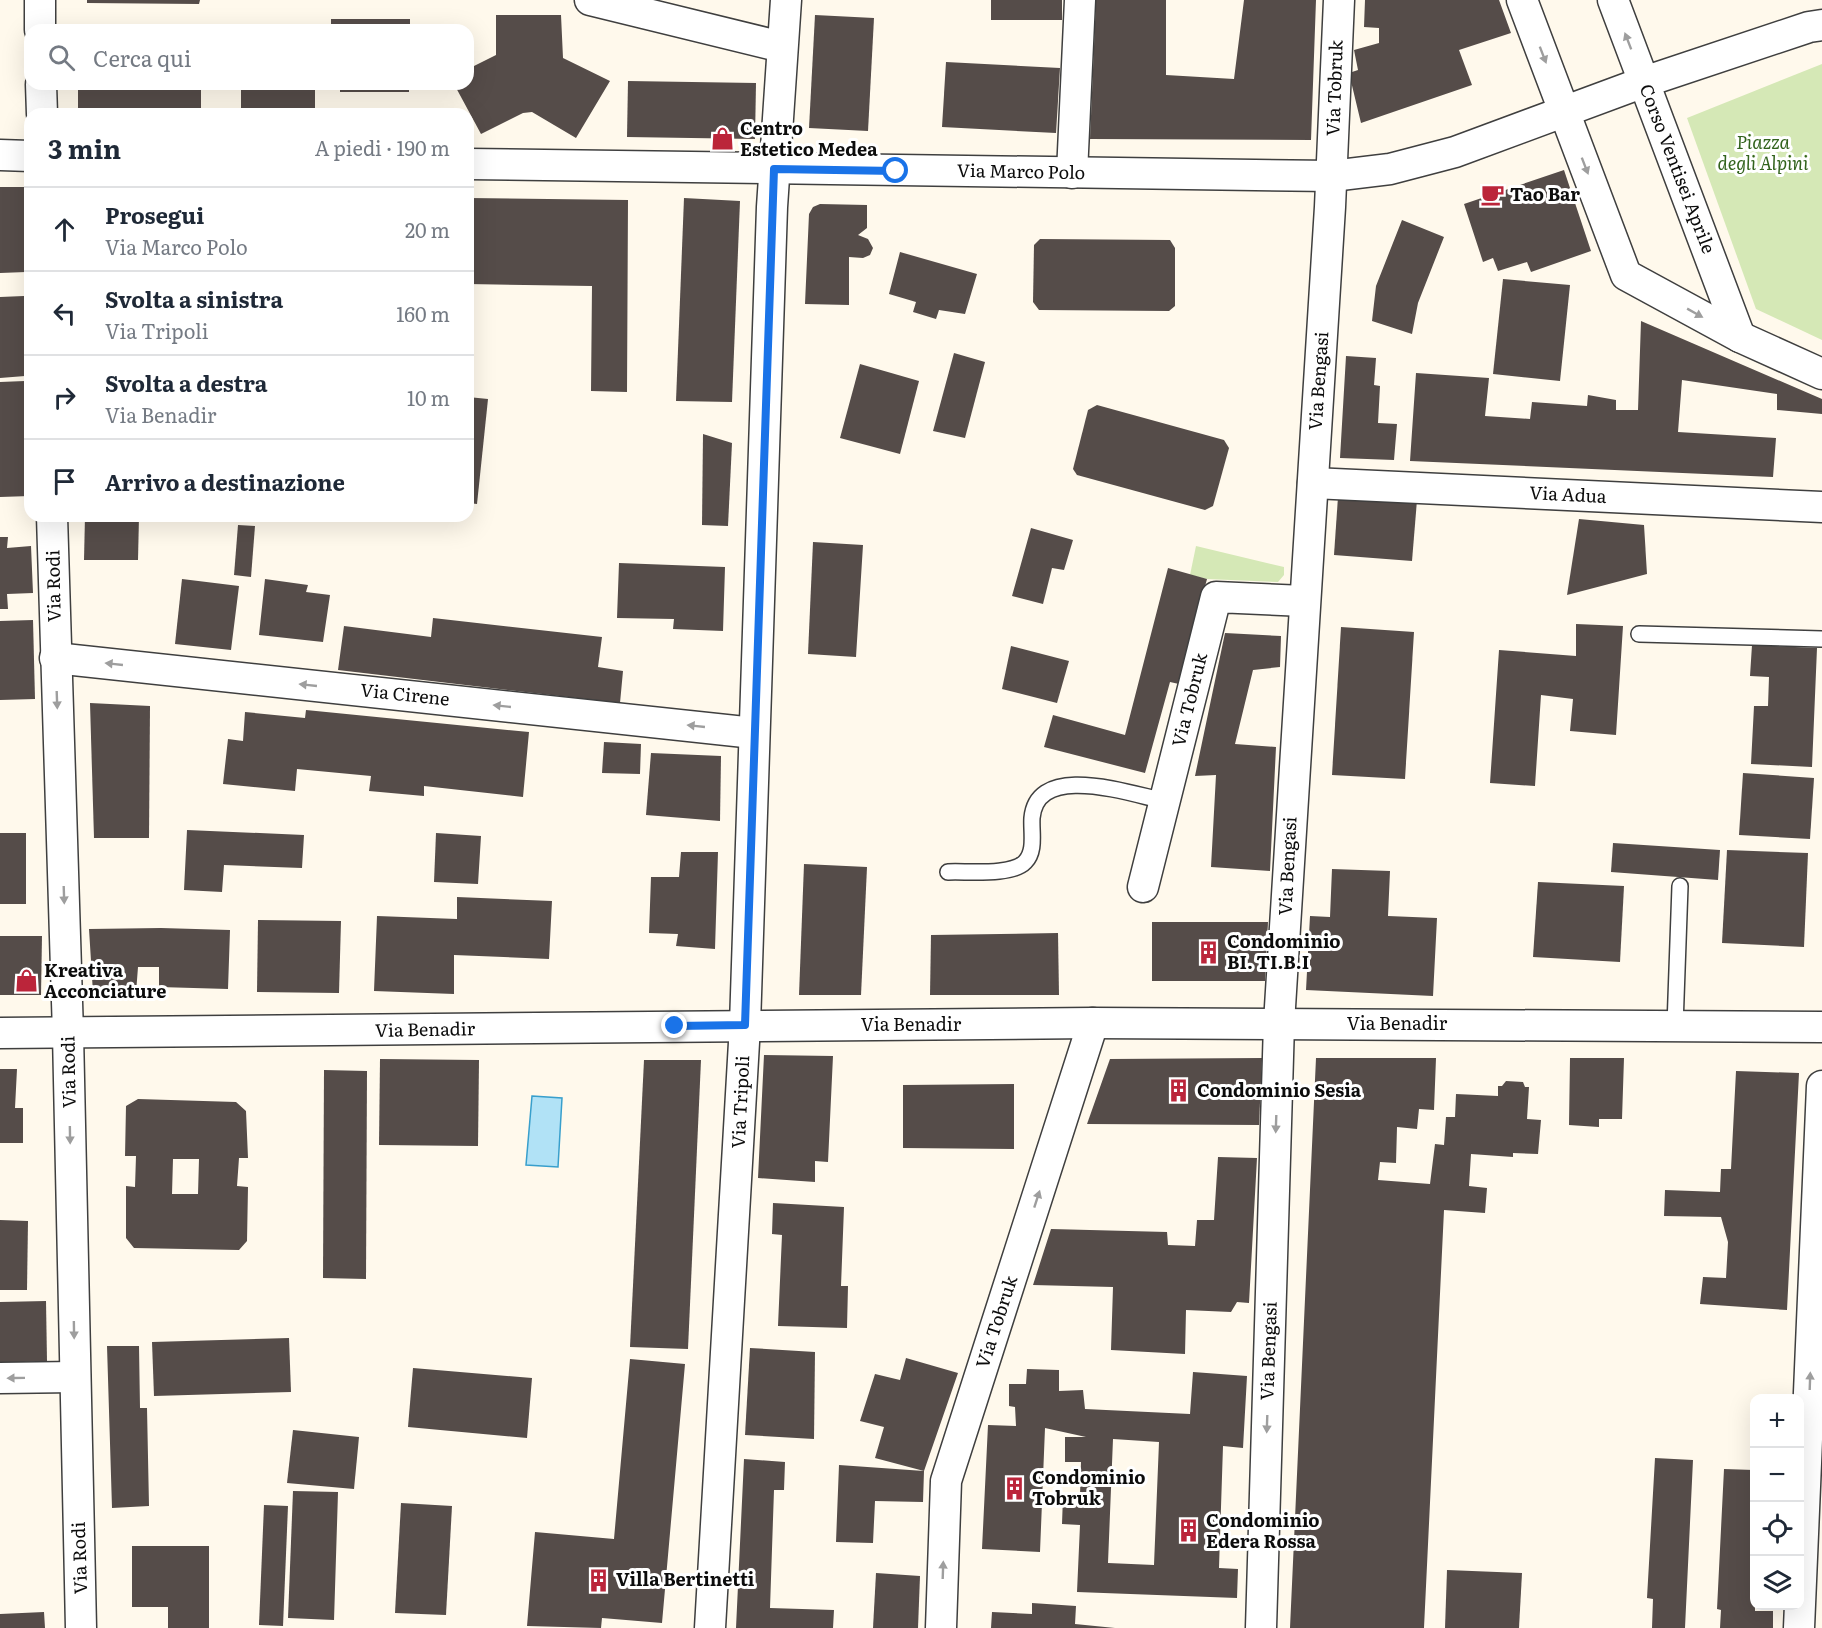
<!DOCTYPE html>
<html lang="it">
<meta charset="utf-8">
<style>
:root{--surface:#fff;--page:#f2f2f3;--text:#1f2937;--muted:#747a83;--line:#e0e1e3}
body{margin:0;font-family:Literata,serif;background:var(--page);color:var(--text)}
.controls{position:absolute;right:18px;bottom:18px;display:grid;overflow:hidden;border-radius:12px;box-shadow:0 6px 24px #0002}
.controls button{width:54px;height:54px;display:grid;place-items:center;padding:0;border:0;border-bottom:2px solid var(--line);background:var(--surface);color:var(--text);font:30px sans-serif}
.stop{position:absolute;width:18px;height:18px;margin:-14px;border:4px solid #1a73e8;border-radius:50%;background:#fff}
.stop.end{background:#1a73e8;border-color:#fff;box-shadow:0 2px 6px #0008}
.list{margin:0;padding:0;list-style:none}
h2{display:flex;justify-content:space-between;align-items:center;height:78px;margin:0;padding:0 24px;font-size:26px}
h2 small{font-size:20px;font-weight:400;color:var(--muted)}
.list li{display:grid;grid-template-columns:39px 1fr auto;gap:18px;align-items:center;box-sizing:border-box;height:84px;padding:0 24px;border-top:2px solid var(--line)}
.list b{display:block;font-size:22px;white-space:nowrap}
.list p{margin:0;font-size:20px;white-space:nowrap;color:var(--muted)}
.list em{font-size:20px;font-style:normal;color:var(--muted)}
.icon{flex:none;width:33px;height:33px;fill:none;stroke:currentColor;stroke-width:2;stroke-linecap:round;stroke-linejoin:round}
.map{position:relative;flex:none;width:1822px;height:1628px;overflow:hidden}
.search{position:absolute;background:var(--surface);box-shadow:0 6px 24px #0002;left:24px;top:24px;width:450px;height:66px;display:flex;align-items:center;gap:15px;box-sizing:border-box;padding:0 21px;border-radius:18px;color:var(--muted);font-size:22px}
.panel{position:absolute;background:var(--surface);box-shadow:0 6px 24px #0002;left:24px;top:108px;width:450px;height:414px;border-radius:18px}
.map>svg:first-child{display:block}
</style>
<div class="map">
<svg width="1822" height="1628" viewBox="0 0 1822 1628">
<rect width="100%" height="100%" fill="#fff9ec"/>
<g fill="#d5e8b6">
<path d="M1822,64V340L1756,309L1687,118Z"/>
<path d="M1196,546L1284,567V575L1278,582L1207,579L1190,575Z"/>
</g>
<path fill="#b1e2f6" stroke="#389fcc" stroke-width="1.5" d="M532,1096L562,1098L558,1167L526,1165Z"/>
<g fill="#554c49" fill-rule="evenodd">
<path d="M87,0H200L199,4L87,3Z"/>
<rect x="991" y="0" width="71" height="20"/>
<path d="M1096,0H1166V75L1234,79L1244,0H1316L1311,140L1090,139Z"/>
<path d="M1365,0H1499L1511,33L1459,50L1472,85L1361,123L1349,73L1358,70L1354,50L1379,43V28L1364,27Z"/>
<path d="M496,15H561L563,58L610,81L576,138L532,112L523,113L481,134L454,84H468V69L496,55Z"/>
<path d="M815,15L874,18L868,131L809,128Z"/>
<rect x="331" y="19" width="79" height="11"/>
<path d="M946,62L1060,68L1056,133L942,127Z"/>
<path d="M628,81L756,83L755,139L627,137Z"/>
<rect x="78" y="84" width="123" height="30"/>
<rect x="241" y="84" width="74" height="30"/>
<rect x="340" y="84" width="69" height="8"/>
<path d="M1564,170L1591,251L1531,272L1527,262L1498,271L1493,258L1483,262L1464,204Z"/>
<path d="M0,187H24L26,272L0,273Z"/>
<path d="M468,198L628,200L627,392L591,391L592,286L468,284Z"/>
<path d="M684,198L740,201L732,402L676,401Z"/>
<path d="M820,204L867,205V228L858,235L868,239L873,248L870,255L863,258L849,257V305L805,304L809,214L813,207Z"/>
<path d="M1402,220L1444,237L1418,303L1412,334L1372,321L1376,286Z"/>
<path d="M1040,239L1170,240L1175,248V306L1169,311L1039,310L1033,302L1034,245Z"/>
<path d="M900,252L977,274L965,314L939,310L936,319L913,312L916,302L889,294Z"/>
<path d="M1503,279L1570,285L1560,381L1493,374Z"/>
<path d="M24,296L25,376L0,378V297Z"/>
<path d="M1641,321L1822,399V414L1777,410V394L1682,380L1678,432L1776,438L1773,477L1410,461L1416,373L1489,378L1485,416L1530,419L1532,402L1587,406L1588,395L1616,400V410H1638Z"/>
<path d="M954,353L985,362L965,438L933,431Z"/>
<path d="M1346,356L1376,358L1374,385L1380,386L1378,423L1397,424L1394,460L1340,458Z"/>
<path d="M860,364L919,381L900,454L840,438Z"/>
<path d="M25,381L30,496L0,497V382Z"/>
<path d="M468,397L488,399L477,504L468,503Z"/>
<path d="M1097,405L1224,440L1229,448L1213,506L1205,510L1077,475L1073,469L1088,410Z"/>
<path d="M703,434L732,443L728,526L702,525Z"/>
<path d="M1338,497L1417,500L1412,561L1334,555Z"/>
<path d="M85,516H139L138,560H84Z"/>
<path d="M1579,519L1644,525L1647,574L1567,595Z"/>
<path d="M238,525L255,526L251,577L234,575Z"/>
<path d="M1031,528L1073,540L1064,570L1052,568L1043,604L1012,596Z"/>
<path d="M0,537H8L7,548L31,546L33,593L7,594L8,609H0Z"/>
<path d="M813,542L863,545L856,657L808,654Z"/>
<path d="M619,563L725,567L723,631L673,629L674,619L617,618Z"/>
<path d="M1168,568L1207,579L1179,684L1170,682L1145,773L1044,747L1053,715L1125,735Z"/>
<path d="M182,579L239,586L231,650L175,644Z"/>
<path d="M265,579L308,585L306,592L330,595L323,642L259,635Z"/>
<path d="M433,618L602,637L598,667L623,671L620,703L338,670L344,626L431,637Z"/>
<path d="M33,620L35,699L0,700V621Z"/>
<path d="M1576,624L1623,626L1616,735L1570,731L1573,699L1541,695L1535,786L1490,783L1499,650L1576,656Z"/>
<path d="M1341,627L1414,632L1405,779L1332,775Z"/>
<path d="M1225,633L1281,636L1280,667L1253,670L1235,744L1276,747L1270,871L1211,867L1216,775L1195,776Z"/>
<path d="M1752,645L1817,648L1812,767L1751,764L1754,706H1768L1769,677L1750,676Z"/>
<path d="M1011,646L1069,661L1057,703L1002,689Z"/>
<path d="M90,703L150,706L149,838H94Z"/>
<path d="M306,710L529,732L523,797L424,786V796L369,791L371,776L297,769L295,791L223,784L228,739L243,741L245,712L305,718Z"/>
<path d="M604,742L641,744L640,774L602,773Z"/>
<path d="M651,753L721,756L720,821L646,815Z"/>
<path d="M1743,773L1814,778L1810,839L1739,835Z"/>
<path d="M187,830L304,835L302,868L224,865L222,892L184,890Z"/>
<rect x="0" y="833" width="26" height="71"/>
<path d="M436,833L481,836L478,884L434,882Z"/>
<path d="M1613,843L1720,850L1718,880L1611,872Z"/>
<path d="M1727,850L1808,853L1804,947L1722,943Z"/>
<path d="M681,852H718L715,949L676,946L678,934L649,933L651,877H679Z"/>
<path d="M804,864L867,867L861,995H799Z"/>
<path d="M1332,869L1390,871L1388,916L1437,918L1433,996L1306,990L1310,916L1330,917Z"/>
<path d="M1538,882L1624,886L1620,962L1533,957Z"/>
<path d="M457,897L552,901L549,959L454,955V994L374,991L377,916L457,919Z"/>
<path d="M258,920L341,921L339,993L257,992Z"/>
<path d="M1152,922H1268L1265,981H1152Z"/>
<path d="M161,928L230,930L228,989L159,987V967H138L136,993H93L89,929Z"/>
<path d="M1058,933L1059,995H930L931,935Z"/>
<path d="M0,936H42L41,995H0Z"/>
<path d="M764,1055L833,1056L828,1162L815,1161V1182L758,1178Z"/>
<path d="M1262,1058L1259,1125L1087,1124L1110,1059Z"/>
<path d="M1316,1058H1436L1434,1110L1419,1109L1417,1129L1397,1127L1396,1163L1380,1162L1378,1180L1430,1184L1435,1144L1444,1145L1446,1117H1455L1456,1094L1498,1096V1086H1502L1506,1081L1523,1082L1525,1087H1529L1527,1119L1541,1120L1538,1154L1513,1153V1157L1471,1154L1469,1186L1487,1188L1485,1213L1444,1210L1424,1628H1290Z"/>
<path d="M1570,1058H1624L1622,1119H1599V1127L1569,1125Z"/>
<path d="M380,1059L479,1060L478,1146L379,1145Z"/>
<path d="M644,1060H701L688,1349L630,1347Z"/>
<path d="M0,1069H17L15,1108H23V1143H0Z"/>
<path d="M324,1070L367,1071L366,1279L323,1278Z"/>
<path d="M1736,1071L1799,1073L1787,1310L1700,1304L1703,1277L1726,1278L1728,1242L1721,1217L1664,1216L1665,1190L1720,1192L1721,1169H1731Z"/>
<path d="M1014,1084V1149L903,1148V1085Z"/>
<path d="M138,1099L236,1102L246,1111L248,1158H239L237,1186L248,1187L247,1241L239,1250L134,1248L126,1238V1186L135,1187L136,1156H125L126,1106ZM173,1159H199L198,1194H172Z"/>
<path d="M1218,1157L1257,1158L1249,1303L1237,1302L1231,1312L1186,1310L1185,1354L1111,1350L1113,1287L1033,1285L1051,1229L1167,1232L1168,1245L1195,1246L1197,1220H1214Z"/>
<path d="M773,1203L844,1207L841,1286H848L847,1328L778,1326L782,1235L772,1234Z"/>
<path d="M0,1220L28,1221L27,1290H0Z"/>
<path d="M46,1301L47,1361L0,1363V1302Z"/>
<path d="M289,1338L291,1392L154,1396L152,1342Z"/>
<path d="M107,1346H139L140,1408H147L149,1506L112,1508Z"/>
<path d="M750,1348L815,1352L814,1439L745,1435Z"/>
<path d="M906,1358L958,1373L924,1471L923,1502L875,1501L873,1543L836,1542L839,1465L924,1471L875,1458L884,1427L860,1421L875,1374L900,1380Z"/>
<path d="M630,1359L685,1364L662,1623L602,1618L601,1628L527,1626L535,1532L614,1539Z"/>
<path d="M413,1368L532,1378L527,1438L408,1427Z"/>
<path d="M1027,1369L1059,1370V1391L1083,1390L1085,1409L1190,1414L1193,1372L1247,1376L1243,1448L1223,1446L1219,1568L1238,1569L1237,1598L1077,1592L1080,1525L1062,1524L1063,1496L1080,1495L1081,1462H1065V1437H1086L1045,1428L1040,1552L982,1549L988,1425L1016,1426L1015,1407L1009,1406V1384H1026ZM1113,1439L1159,1442L1154,1565L1108,1563Z"/>
<path d="M293,1430L359,1437L354,1489L287,1483Z"/>
<path d="M1655,1458L1693,1460L1685,1628H1652L1653,1599L1647,1598Z"/>
<path d="M744,1459L785,1462L784,1490H774L770,1608L834,1610L833,1628H736Z"/>
<path d="M1724,1469L1754,1470L1755,1611H1773V1628H1720L1721,1610L1717,1609Z"/>
<path d="M293,1491L338,1492L334,1620L288,1618Z"/>
<path d="M401,1503L452,1506L446,1615L395,1613Z"/>
<path d="M264,1505L288,1506L283,1626L259,1625Z"/>
<path d="M132,1546H209V1628H168V1607H132Z"/>
<path d="M1447,1570L1522,1573L1519,1628H1445Z"/>
<path d="M876,1573L920,1576L918,1628H873Z"/>
<path d="M1032,1603L1076,1606L1075,1624L1115,1628H991L992,1612L1032,1614Z"/>
<path d="M44,1612L45,1628H0V1614Z"/>
</g>
<g fill="none" stroke-linecap="round" stroke-linejoin="round">
<defs>
<g id="service">
<path d="M1639,634L1822,639"/>
<path d="M948,872C967,871 1012,876 1025,862C1036,851 1031,832 1032,818C1037,761 1130,794 1165,801"/>
<path d="M1675,1026L1680,886"/>
</g>
<g id="minor">
<path d="M40,0V30"/>
<path d="M590,0L782,47"/>
<path d="M1522,0L1626,275L1740,337L1822,374"/>
<path d="M1613,0L1740,337"/>
<path d="M41,84L42,114"/>
<path d="M0,155L30,156"/>
<path d="M468,164L1332,176L1390,169L1455,152L1644,82L1809,27L1822,25"/>
<path d="M1072,173L1080,0"/>
<path d="M1313,483L1822,507"/>
<path d="M52,516L68,1034L81,1628"/>
<path d="M55,658L754,733"/>
<path d="M1143,887L1216,597L1304,601"/>
<path d="M0,1033L1093,1023L1822,1027"/>
<path d="M0,1378L75,1377"/>
<path d="M710,1628L745,1025L772,207L786,0"/>
<path d="M941,1628L946,1481L1093,1023"/>
<path d="M1261,1628L1279,1023L1330,207L1339,0"/>
<path d="M1799,1628L1822,1086"/>
</g>
</defs>
<use href="#service" stroke="#3f3f3f" stroke-width="18"/>
<use href="#minor" stroke="#3f3f3f" stroke-width="33"/>
<use href="#service" stroke="#fff" stroke-width="15"/>
<use href="#minor" stroke="#fff" stroke-width="30"/>
</g>
<defs><path id="oneway-solid" d="M-6-.8H1V-3.2L6.5 0L1 3.2V.8H-6Z" transform="scale(1.5)"/></defs>
<g fill="#9e9e9e">
<use href="#oneway-solid" transform="translate(1628 41) rotate(-111)"/>
<use href="#oneway-solid" transform="translate(1543 55) rotate(69)"/>
<use href="#oneway-solid" transform="translate(1585 166) rotate(69)"/>
<use href="#oneway-solid" transform="translate(1695 313) rotate(29)"/>
<use href="#oneway-solid" transform="translate(114 664) rotate(-174)"/>
<use href="#oneway-solid" transform="translate(308 685) rotate(-174)"/>
<use href="#oneway-solid" transform="translate(57 700) rotate(88)"/>
<use href="#oneway-solid" transform="translate(502 706) rotate(-174)"/>
<use href="#oneway-solid" transform="translate(696 726) rotate(-174)"/>
<use href="#oneway-solid" transform="translate(64 895) rotate(88)"/>
<use href="#oneway-solid" transform="translate(1276 1124) rotate(92)"/>
<use href="#oneway-solid" transform="translate(70 1135) rotate(89)"/>
<use href="#oneway-solid" transform="translate(1037 1199) rotate(-72)"/>
<use href="#oneway-solid" transform="translate(74 1330) rotate(89)"/>
<use href="#oneway-solid" transform="translate(16 1378) rotate(179)"/>
<use href="#oneway-solid" transform="translate(1810 1381) rotate(-88)"/>
<use href="#oneway-solid" transform="translate(1267 1424) rotate(92)"/>
<use href="#oneway-solid" transform="translate(943 1570) rotate(-88)"/>
</g>
<g fill="none" stroke-linecap="round" stroke-linejoin="round">
<path stroke="#1a73e8" stroke-width="8" d="M675,1026L745,1025L774,169L896,171"/>
</g>
<defs>
<symbol id="shop-bare" viewBox="-9 -9 18 18"><path d="M-5-2.5h2.3a2.7 3.5 0 0 1 5.4 0H5L5.5 6h-11ZM-1.5-2.5h3a1.5 2.3 0 0 0-3 0Z" fill="#bb253a" stroke="#fff" stroke-width="2.5" paint-order="stroke"/></symbol>
<symbol id="cafe-bare" viewBox="-9 -9 18 18"><path d="M-5.5-4.5H6V0H3Q3 3.5 0 3.5H-2.5Q-5.5 3.5-5.5 0ZM3-3.2v2h1.7v-2ZM-6 4.5H4V6H-6Z" fill="#bb253a" stroke="#fff" stroke-width="2.5" paint-order="stroke"/></symbol>
<symbol id="building-bare" viewBox="-9 -9 18 18"><path d="M-4-6H4V6H1V3H-1V6H-4ZM-2.5-4.3h1.7v1.8h-1.7ZM.8-4.3h1.7v1.8H.8ZM-2.5-1h1.7V.8h-1.7ZM.8-1h1.7V.8H.8Z" fill="#bb253a" stroke="#fff" stroke-width="2.5" paint-order="stroke"/></symbol>
</defs>
<g fill-rule="evenodd">
<use href="#shop-bare" x="706" y="122" width="33" height="33"/>
<use href="#cafe-bare" x="1476" y="178" width="33" height="33"/>
<use href="#building-bare" x="1192" y="936" width="33" height="33"/>
<use href="#shop-bare" x="10" y="964" width="33" height="33"/>
<use href="#building-bare" x="1162" y="1074" width="33" height="33"/>
<use href="#building-bare" x="998" y="1472" width="33" height="33"/>
<use href="#building-bare" x="1172" y="1514" width="33" height="33"/>
<use href="#building-bare" x="582" y="1564" width="33" height="33"/>
</g>
<g text-anchor="middle" stroke-width="6" stroke-linejoin="round" paint-order="stroke">
<g font-size="18" fill="#0c0c0c" stroke="#fff">
<text transform="translate(1335 88) rotate(-88)" y="6">Via Tobruk</text>
<text transform="translate(1677 169) rotate(69)" y="6">Corso Ventisei Aprile</text>
<text transform="translate(1021 172) rotate(1)" y="6">Via Marco Polo</text>
<text transform="translate(1319 381) rotate(-86)" y="6">Via Bengasi</text>
<text transform="translate(1568 495) rotate(3)" y="6">Via Adua</text>
<text transform="translate(54 586) rotate(-91)" y="6">Via Rodi</text>
<text transform="translate(405 695) rotate(6)" y="6">Via Cirene</text>
<text transform="translate(1190 700) rotate(-76)" y="6">Via Tobruk</text>
<text transform="translate(1288 866) rotate(-87)" y="6">Via Bengasi</text>
<text x="1397" y="1030">Via Benadir</text>
<text x="911" y="1031">Via Benadir</text>
<text transform="translate(425 1030) rotate(-1)" y="6">Via Benadir</text>
<text transform="translate(69 1072) rotate(-91)" y="6">Via Rodi</text>
<text transform="translate(741 1102) rotate(-87)" y="6">Via Tripoli</text>
<text transform="translate(997 1322) rotate(-72)" y="6">Via Tobruk</text>
<text transform="translate(1269 1351) rotate(-88)" y="6">Via Bengasi</text>
<text transform="translate(80 1558) rotate(-92)" y="6">Via Rodi</text>
</g>
<g font-size="18" font-weight="bold" fill="#0c0c0c" stroke="#fff" text-anchor="start">
<text x="740" y="135">Centro<tspan x="740" dy="21">Estetico Medea</tspan></text>
<text x="1510" y="201">Tao Bar</text>
<text x="1227" y="948">Condominio<tspan x="1227" dy="21">BI. TI.B.I</tspan></text>
<text x="44" y="977">Kreativa<tspan x="44" dy="21">Acconciature</tspan></text>
<text x="1197" y="1097">Condominio Sesia</text>
<text x="1032" y="1484">Condominio<tspan x="1032" dy="21">Tobruk</tspan></text>
<text x="1206" y="1527">Condominio<tspan x="1206" dy="21">Edera Rossa</tspan></text>
<text x="616" y="1586">Villa Bertinetti</text>
</g>
<g font-size="18" font-style="italic" fill="#32631d" stroke="#fff">
<text x="1763" y="149">Piazza<tspan x="1763" dy="21">degli Alpini</tspan></text>
</g>
</g>
</svg>
<div class="controls">
<button>+</button>
<button>−</button>
<button><svg class="icon" aria-label="locate" viewBox="0 0 24 24"><circle cx="12" cy="12" r="6"/><path d="M12 2v4M12 18v4M2 12h4M18 12h4"/></svg></button>
<button><svg class="icon" aria-label="layers" viewBox="0 0 24 24"><path d="M12 4l9 5-9 5-9-5zM3 14l9 5 9-5"/></svg></button>
</div>
<div class="stop" style="left:896px;top:171px"></div>
<div class="stop end" style="left:675px;top:1026px"></div>
<div class="search"><svg class="icon" aria-label="search" viewBox="0 0 24 24"><circle cx="10" cy="10" r="6"/><path d="M15 15l6 6"/></svg>Cerca qui</div>
<section class="panel">
<h2>3 min<small>A piedi · 190 m</small></h2>
<ul class="list">
<li><svg class="icon" aria-label="ahead" viewBox="0 0 24 24"><path d="M12 20V5M6 11l6-6 6 6"/></svg><div><b>Prosegui</b><p>Via Marco Polo</p></div><em>20 m</em></li>
<li><svg class="icon" aria-label="left" viewBox="0 0 24 24"><path d="M17 20v-9H6M10 6l-5 5 5 5"/></svg><div><b>Svolta a sinistra</b><p>Via Tripoli</p></div><em>160 m</em></li>
<li><svg class="icon" aria-label="right" viewBox="0 0 24 24"><path d="M7 20v-9h11M14 6l5 5-5 5"/></svg><div><b>Svolta a destra</b><p>Via Benadir</p></div><em>10 m</em></li>
<li><svg class="icon" aria-label="arrive" viewBox="0 0 24 24"><path d="M6 21V4h12l-3 4 3 4H6"/></svg><div><b>Arrivo a destinazione</b></div></li>
</ul>
</section>
</div>
